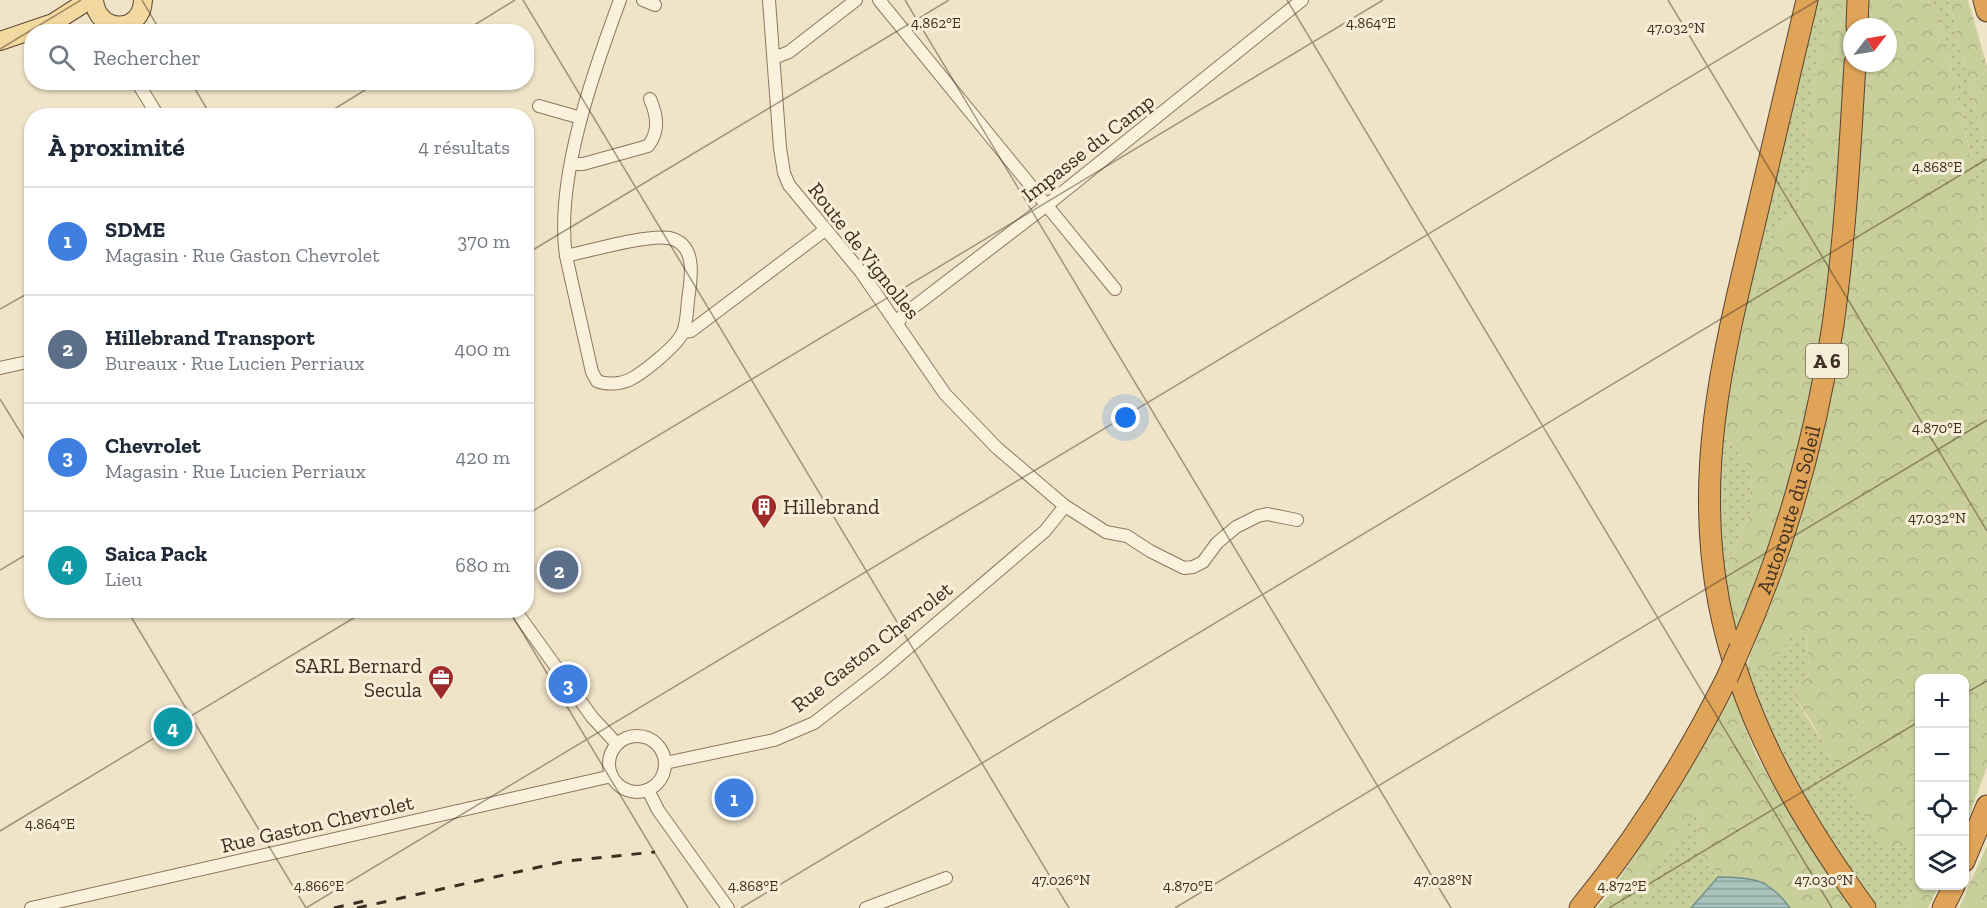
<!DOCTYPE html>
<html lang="fr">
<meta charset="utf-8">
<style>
:root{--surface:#fff;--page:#f6f6f7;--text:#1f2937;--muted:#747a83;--line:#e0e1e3;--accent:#9e2a2b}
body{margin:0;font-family:"Zilla Slab",serif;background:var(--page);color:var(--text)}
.controls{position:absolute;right:18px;bottom:18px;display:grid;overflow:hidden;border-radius:12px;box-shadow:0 2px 4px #0004}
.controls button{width:54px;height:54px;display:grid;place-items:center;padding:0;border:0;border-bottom:2px solid var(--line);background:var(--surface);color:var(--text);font:30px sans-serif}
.compass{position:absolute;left:1843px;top:18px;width:54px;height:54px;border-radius:50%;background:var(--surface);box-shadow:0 2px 4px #0004;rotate:59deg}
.you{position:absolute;left:1126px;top:418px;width:21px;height:21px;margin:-15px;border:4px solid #fff;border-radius:50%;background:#1a73e8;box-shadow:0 0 0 9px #1a73e833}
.badge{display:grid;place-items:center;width:39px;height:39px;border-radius:50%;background:var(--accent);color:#fff;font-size:20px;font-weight:700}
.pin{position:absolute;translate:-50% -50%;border:3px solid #fff;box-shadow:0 2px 6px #0006}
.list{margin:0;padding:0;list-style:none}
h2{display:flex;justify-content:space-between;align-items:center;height:78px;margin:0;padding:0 24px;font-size:26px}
h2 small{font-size:20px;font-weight:400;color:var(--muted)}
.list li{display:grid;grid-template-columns:39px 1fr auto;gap:18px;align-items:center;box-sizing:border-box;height:108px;padding:0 24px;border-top:2px solid var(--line)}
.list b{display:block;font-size:22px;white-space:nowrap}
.list p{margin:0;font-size:20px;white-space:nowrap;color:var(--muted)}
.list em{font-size:20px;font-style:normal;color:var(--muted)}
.icon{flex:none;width:33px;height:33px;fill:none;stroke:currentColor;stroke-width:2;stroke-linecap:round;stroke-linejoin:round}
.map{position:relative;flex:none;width:1987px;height:908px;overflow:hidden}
.search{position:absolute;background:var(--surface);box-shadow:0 2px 4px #0004;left:24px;top:24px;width:510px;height:66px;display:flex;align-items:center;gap:15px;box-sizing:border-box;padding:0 21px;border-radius:24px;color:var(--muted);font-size:22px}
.panel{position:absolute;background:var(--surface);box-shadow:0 2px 4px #0004;left:24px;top:108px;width:510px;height:510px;border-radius:24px}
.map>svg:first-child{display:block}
</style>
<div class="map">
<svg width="1987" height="908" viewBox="0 0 1987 908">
<defs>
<pattern id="grass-dots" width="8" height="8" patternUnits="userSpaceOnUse" patternTransform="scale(1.5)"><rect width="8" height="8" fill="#c9cf9b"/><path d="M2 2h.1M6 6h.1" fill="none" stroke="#aeb285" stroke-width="1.8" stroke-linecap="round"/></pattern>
<pattern id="forest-crowns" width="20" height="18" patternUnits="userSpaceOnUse" patternTransform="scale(1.5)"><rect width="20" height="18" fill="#c9cf9b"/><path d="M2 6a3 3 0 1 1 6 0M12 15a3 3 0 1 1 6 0" fill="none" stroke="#aeb285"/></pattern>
<pattern id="water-rules" width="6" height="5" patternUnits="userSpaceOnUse" patternTransform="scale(1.5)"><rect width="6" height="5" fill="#a9c4bc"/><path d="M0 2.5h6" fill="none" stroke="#8ba098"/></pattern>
</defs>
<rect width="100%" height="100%" fill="#f0e4c8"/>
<g fill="url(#grass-dots)">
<path d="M1815,0H1827L1809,113L1804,175L1798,207L1779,229L1740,314Z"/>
<path d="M1928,0H1949L1987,156V251L1976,179L1942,27Z"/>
<path d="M1720,430L1750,469L1751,511L1722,575L1716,533Z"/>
<path d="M1793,633L1807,634L1809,673L1793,695L1889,847L1918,848L1919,877L1905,908H1874L1787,773L1746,678L1748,662L1764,674Z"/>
<path d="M1697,806L1698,851L1718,877L1691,908H1597L1609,895L1625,902L1677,843Z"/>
</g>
<g fill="url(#forest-crowns)">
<path d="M1827,0H1848L1840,141L1831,250L1818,359L1793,472L1768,558L1733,634L1722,575L1751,511L1750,469L1720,430L1740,314L1769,246L1779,229L1798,207L1804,175L1809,113Z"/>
<path d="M1869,0H1928L1942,27L1976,179L1987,251V767L1965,827L1964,678H1920L1919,874L1918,849L1889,847L1876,838L1811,721L1793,695L1809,673L1807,634H1793L1764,675L1748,662L1798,524L1818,454L1865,63H1888V27H1867Z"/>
<path d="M1949,0H1968L1987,66V156Z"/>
<path d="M1733,693L1755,753L1795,823L1851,908H1790C1770,881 1750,877 1718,877L1698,851L1697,808L1677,843L1633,895L1625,902L1609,895L1685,778Z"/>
<path d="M1987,845V908H1959L1985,850Z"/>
<path d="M1919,877L1920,886H1939L1928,908H1905Z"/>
</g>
<path fill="url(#water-rules)" stroke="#6f938a" stroke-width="1.5" d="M1718,877C1753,877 1769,879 1790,908H1691Z"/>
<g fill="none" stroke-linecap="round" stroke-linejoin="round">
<defs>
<g id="street">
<path d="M643,0L655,5"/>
<path d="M879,0L1115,289"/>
<path d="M774,58L789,52L856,0"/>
<path d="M137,82L158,116"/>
<path d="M539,106L581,118"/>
<path d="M571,164H583L648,146C660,131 657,115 650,99"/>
<path d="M566,256C589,251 648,234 669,238C698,244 691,279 688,300C687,310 687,322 683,332C678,345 642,374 629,380C620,384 606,385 597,381L592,372L566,256C555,179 593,73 620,0"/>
<path d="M897,324L902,316L1047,205L1302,0"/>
<path d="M683,332L691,331L825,230"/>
<path d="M0,368L32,361"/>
<path d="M1065,506L1106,532L1127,536L1150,551L1184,568L1193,567L1203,562L1217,543L1236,527L1258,516L1267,514L1297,520"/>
<path d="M515,610L592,717L617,744"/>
<circle cx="637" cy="764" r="28"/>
<path d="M665,763L774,740L814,723L881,671L1045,531L1065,506L997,448L945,394L861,272L789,185L784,173L780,148L769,0"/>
<path d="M648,790L658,810L728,908"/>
<path d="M31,908L612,776"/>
<path d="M866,908L946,878"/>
</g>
<g id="primary">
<path d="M94,0C97,34 142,34 143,0"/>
<path d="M0,41L53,23L89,0"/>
</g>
<g id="highway">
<path d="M1807,0C1789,78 1770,156 1752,234C1722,359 1694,474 1719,603C1741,717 1798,816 1865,908"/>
<path d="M1984,0L1987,11"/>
<path d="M1857,27L1858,0"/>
<path id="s1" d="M1740,648C1786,545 1816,436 1833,325C1845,238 1850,151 1855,63"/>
<path d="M1964,861L1987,806"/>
<path d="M1580,908C1638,837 1686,760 1727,678"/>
<path d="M1943,908L1954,886"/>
</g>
</defs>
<use href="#street" stroke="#8d765c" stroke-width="14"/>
<use href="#primary" stroke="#5b4430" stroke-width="20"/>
<use href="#highway" stroke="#5b4430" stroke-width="23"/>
<use href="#street" stroke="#faf1dc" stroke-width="12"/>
<use href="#primary" stroke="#f3d9a0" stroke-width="18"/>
<use href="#highway" stroke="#e0a458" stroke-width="21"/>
<g stroke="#3d2e20" stroke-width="3" stroke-dasharray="10 10" stroke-linecap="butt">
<path d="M334,908L364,901"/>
<path d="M357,908L566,861L655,852"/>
</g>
<defs>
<path id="highway-bridge" d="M1727,678L1740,648"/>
</defs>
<use href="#highway-bridge" stroke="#5b4430" stroke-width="23" stroke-linecap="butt"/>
<use href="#highway-bridge" stroke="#e0a458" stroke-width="21"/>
</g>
<path fill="none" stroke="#3d2e20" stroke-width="1.5" stroke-opacity="0.45" d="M142,0L161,32M523,0L1069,908M905,0L1451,908M1287,0L1832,908M1668,0L1987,531M463,32L515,0M0,49L81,0M191,82L211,116M323,116L378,82M526,254L949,0M0,309L32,291M0,399L32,451M526,515L1383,0M0,570L32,551M127,610L306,908M509,610L688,908M1964,694L1987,681M0,831L367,610M306,908L1818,0M741,908L1987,159M1175,908L1987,420M1609,908L1920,721"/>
<defs>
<symbol id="building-pin" viewBox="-11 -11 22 30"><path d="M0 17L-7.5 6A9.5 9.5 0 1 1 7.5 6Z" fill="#9e2a2b" stroke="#f7eed8"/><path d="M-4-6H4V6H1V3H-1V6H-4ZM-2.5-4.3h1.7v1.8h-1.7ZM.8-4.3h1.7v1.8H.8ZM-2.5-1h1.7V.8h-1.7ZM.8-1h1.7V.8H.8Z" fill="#fff"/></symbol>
<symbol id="office-pin" viewBox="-11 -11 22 30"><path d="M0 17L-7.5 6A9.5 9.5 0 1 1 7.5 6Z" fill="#9e2a2b" stroke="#f7eed8"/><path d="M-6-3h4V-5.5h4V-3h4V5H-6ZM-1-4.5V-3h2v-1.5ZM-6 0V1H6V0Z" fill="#fff"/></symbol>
</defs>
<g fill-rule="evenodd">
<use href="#building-pin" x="749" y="492" width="30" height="40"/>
<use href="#office-pin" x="426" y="663" width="30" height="40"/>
</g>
<g text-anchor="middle" stroke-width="6" stroke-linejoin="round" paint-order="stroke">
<rect fill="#f7eed8" stroke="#756857" stroke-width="1.5" x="1806" y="344" width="42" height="34" rx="4.5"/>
<g font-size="20" font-weight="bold" fill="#3d2e20">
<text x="1827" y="368">A 6</text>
</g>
<g font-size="21" fill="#3d2e20" stroke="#f7eed8">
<text transform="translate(1088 148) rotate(-38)" y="7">Impasse du Camp</text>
<text transform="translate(864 251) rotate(52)" y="7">Route de Vignolles</text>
<text dy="7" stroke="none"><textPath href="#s1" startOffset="147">Autoroute du Soleil</textPath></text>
<text transform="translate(872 647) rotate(-38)" y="7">Rue Gaston Chevrolet</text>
<text transform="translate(317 824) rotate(-13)" y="7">Rue Gaston Chevrolet</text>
</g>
<g font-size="21" fill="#3d2e20" stroke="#f7eed8" text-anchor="start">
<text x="783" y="514">Hillebrand</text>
<text x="422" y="673" text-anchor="end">SARL Bernard<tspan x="422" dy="24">Secula</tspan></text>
</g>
</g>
<g font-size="15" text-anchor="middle" fill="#3d2e20" stroke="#f7eed8" stroke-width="6" stroke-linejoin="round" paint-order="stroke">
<text x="936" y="28">4.862°E</text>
<text x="1371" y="28">4.864°E</text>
<text x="1676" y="33">47.032°N</text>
<text x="1937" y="172">4.868°E</text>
<text x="1937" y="433">4.870°E</text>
<text x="1937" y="523">47.032°N</text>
<text x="50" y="829">4.864°E</text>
<text x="1061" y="885">47.026°N</text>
<text x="1443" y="885">47.028°N</text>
<text x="1824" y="885">47.030°N</text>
<text x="319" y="891">4.866°E</text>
<text x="753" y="891">4.868°E</text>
<text x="1188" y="891">4.870°E</text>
<text x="1622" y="891">4.872°E</text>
</g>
</svg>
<div class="controls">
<button>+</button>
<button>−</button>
<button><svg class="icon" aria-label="locate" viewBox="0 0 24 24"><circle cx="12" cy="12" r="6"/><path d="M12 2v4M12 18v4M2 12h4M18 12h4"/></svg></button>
<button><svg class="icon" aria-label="layers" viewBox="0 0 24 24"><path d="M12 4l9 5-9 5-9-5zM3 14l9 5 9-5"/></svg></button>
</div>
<svg class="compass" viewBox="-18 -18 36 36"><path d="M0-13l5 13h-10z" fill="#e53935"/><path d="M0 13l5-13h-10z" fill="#747a83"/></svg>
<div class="you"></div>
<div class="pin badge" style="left:734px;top:798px;background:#3f7fe0">1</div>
<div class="pin badge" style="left:559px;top:570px;background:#5c6f8a">2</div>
<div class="pin badge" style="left:568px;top:684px;background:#3f7fe0">3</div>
<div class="pin badge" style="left:173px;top:727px;background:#0f9aa8">4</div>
<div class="search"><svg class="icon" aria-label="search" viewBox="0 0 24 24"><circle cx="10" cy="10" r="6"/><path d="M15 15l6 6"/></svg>Rechercher</div>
<section class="panel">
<h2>À proximité<small>4 résultats</small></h2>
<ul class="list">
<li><span class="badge" style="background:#3f7fe0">1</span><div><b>SDME</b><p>Magasin · Rue Gaston Chevrolet</p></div><em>370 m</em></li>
<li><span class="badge" style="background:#5c6f8a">2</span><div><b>Hillebrand Transport</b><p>Bureaux · Rue Lucien Perriaux</p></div><em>400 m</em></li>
<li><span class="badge" style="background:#3f7fe0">3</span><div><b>Chevrolet</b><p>Magasin · Rue Lucien Perriaux</p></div><em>420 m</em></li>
<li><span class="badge" style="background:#0f9aa8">4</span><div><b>Saica Pack</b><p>Lieu</p></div><em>680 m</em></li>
</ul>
</section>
</div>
